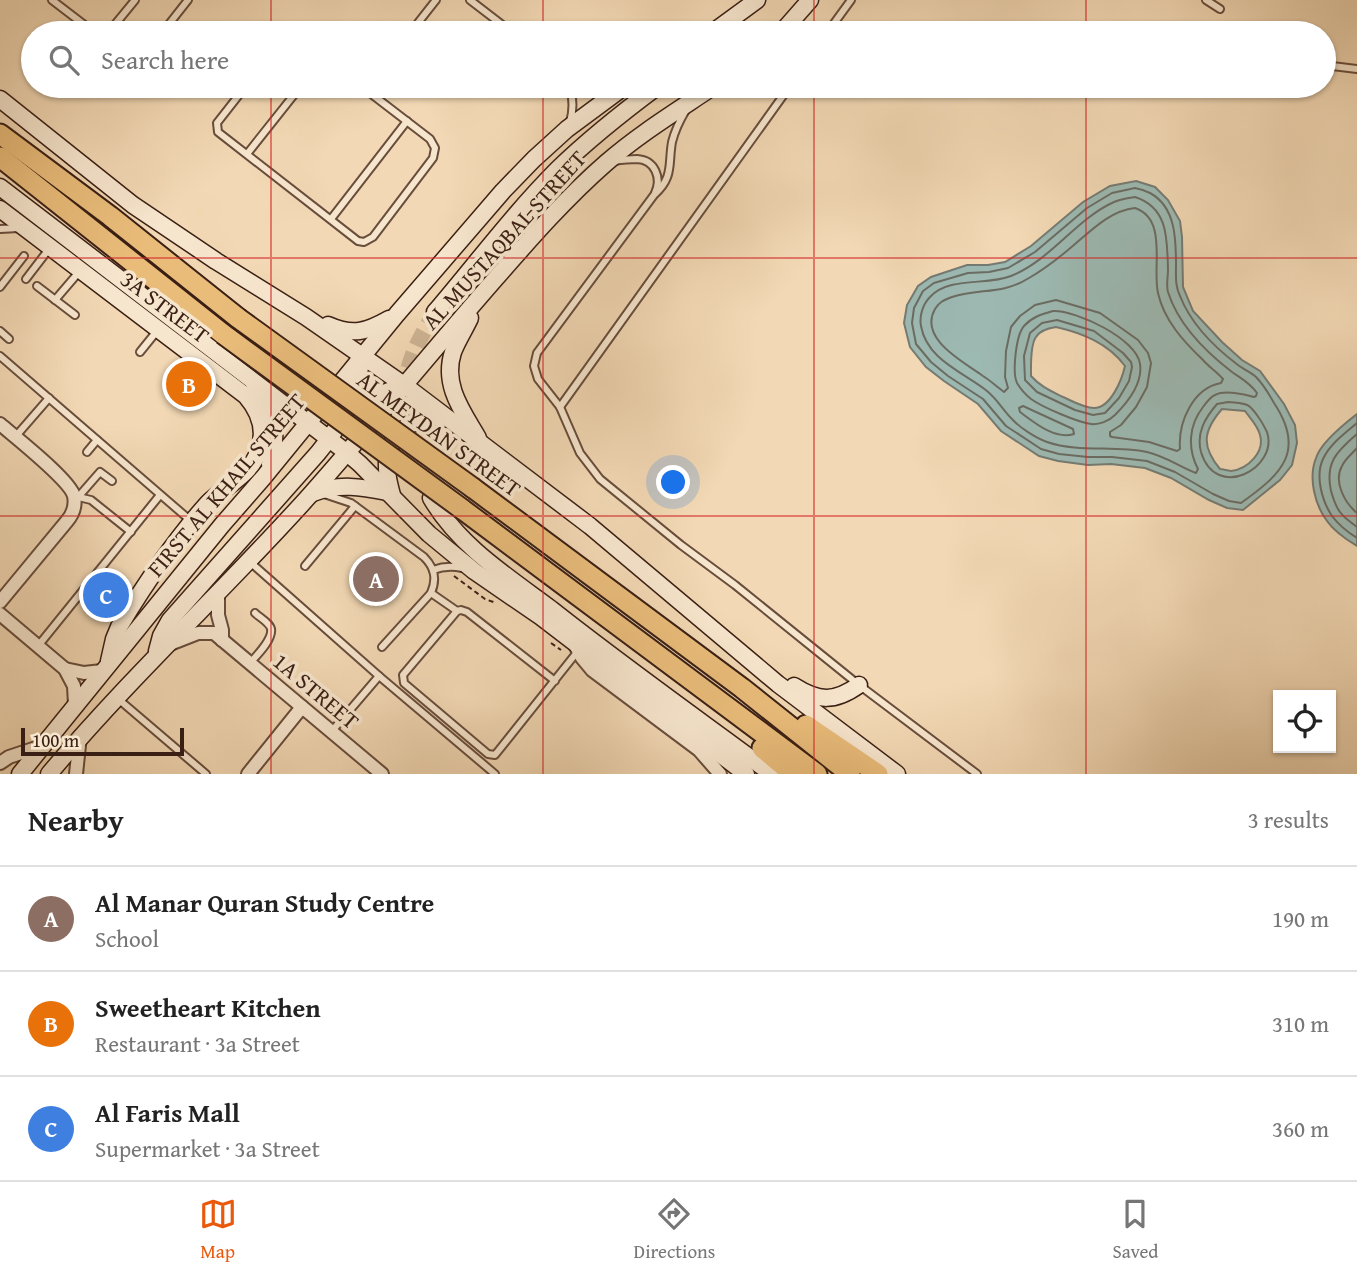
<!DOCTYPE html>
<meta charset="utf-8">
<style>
:root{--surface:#fff;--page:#f2f2f2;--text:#222;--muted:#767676;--line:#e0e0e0;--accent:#ea580c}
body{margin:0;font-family:"Gentium Book Plus",serif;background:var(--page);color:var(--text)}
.controls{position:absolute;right:21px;bottom:21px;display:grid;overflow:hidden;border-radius:0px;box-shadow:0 2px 5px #0004}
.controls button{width:63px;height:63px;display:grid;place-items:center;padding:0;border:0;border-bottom:2px solid var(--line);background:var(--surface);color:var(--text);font:35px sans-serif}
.scale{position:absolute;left:21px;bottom:18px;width:163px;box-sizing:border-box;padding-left:7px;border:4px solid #3a1f14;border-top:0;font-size:19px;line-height:24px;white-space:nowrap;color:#3a1f14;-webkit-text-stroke:5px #f7e6ce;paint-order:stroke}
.you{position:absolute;left:674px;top:483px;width:24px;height:24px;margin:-18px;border:5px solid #fff;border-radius:50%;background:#1a73e8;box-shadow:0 0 0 10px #1a73e833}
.badge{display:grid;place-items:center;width:46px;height:46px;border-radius:50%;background:var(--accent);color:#fff;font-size:23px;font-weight:700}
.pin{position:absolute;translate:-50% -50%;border:4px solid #fff;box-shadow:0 2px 7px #0006}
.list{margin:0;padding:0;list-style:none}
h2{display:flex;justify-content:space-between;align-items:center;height:91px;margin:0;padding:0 28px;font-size:30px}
h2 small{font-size:23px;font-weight:400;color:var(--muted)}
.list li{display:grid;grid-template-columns:46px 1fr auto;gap:21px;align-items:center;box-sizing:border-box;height:105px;padding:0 28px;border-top:2px solid var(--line)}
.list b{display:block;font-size:26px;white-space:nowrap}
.list p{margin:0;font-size:23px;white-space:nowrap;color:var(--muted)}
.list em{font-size:23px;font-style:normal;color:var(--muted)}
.icon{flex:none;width:38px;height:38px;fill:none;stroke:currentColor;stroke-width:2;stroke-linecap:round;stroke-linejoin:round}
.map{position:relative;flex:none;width:1357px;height:774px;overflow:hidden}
.search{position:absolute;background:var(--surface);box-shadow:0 2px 5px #0004;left:21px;right:21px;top:21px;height:77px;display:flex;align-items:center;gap:18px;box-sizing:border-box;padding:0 24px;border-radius:38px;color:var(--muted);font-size:26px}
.sheet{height:406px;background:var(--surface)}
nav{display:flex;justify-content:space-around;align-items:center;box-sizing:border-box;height:98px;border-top:2px solid var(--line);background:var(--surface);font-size:19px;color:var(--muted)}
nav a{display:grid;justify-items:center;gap:4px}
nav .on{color:var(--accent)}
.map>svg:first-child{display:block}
</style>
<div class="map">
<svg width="1357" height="774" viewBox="0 0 1357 774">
<rect width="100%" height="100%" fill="#f2d8b4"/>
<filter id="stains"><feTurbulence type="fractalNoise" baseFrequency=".00286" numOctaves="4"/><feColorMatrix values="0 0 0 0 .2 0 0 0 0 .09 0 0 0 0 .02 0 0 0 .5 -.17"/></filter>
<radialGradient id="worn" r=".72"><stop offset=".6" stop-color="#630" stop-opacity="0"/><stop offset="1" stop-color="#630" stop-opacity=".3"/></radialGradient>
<g fill="#9cb9b2" stroke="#757b73" stroke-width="2" fill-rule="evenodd">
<path d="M1136,181L1155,187L1168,200L1180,221L1182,237L1183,287L1193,311L1222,342L1242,360L1260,371L1284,404L1295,425L1297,443L1292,465L1280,480L1243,510L1227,508L1209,500L1171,478L1145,468L1111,464L1088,465L1058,461L1039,456L1001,431L978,404L944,381L926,367L910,347L904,323L907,305L918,286L931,277L967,265H988L1005,262L1031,246L1083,202L1110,186ZM1056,327C1082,333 1108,343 1125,366C1122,379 1111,408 1094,408C1084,408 1072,401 1063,397C1051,391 1041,387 1031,376C1031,366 1030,345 1036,337C1040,330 1049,328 1056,327ZM1222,409L1245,411C1250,418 1258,426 1260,435C1265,452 1248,469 1231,471C1230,471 1222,469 1220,469C1201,446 1203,431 1222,409Z"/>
<path d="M1357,414V546C1347,540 1334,531 1327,521C1315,505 1308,478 1316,458C1321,442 1344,424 1357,414Z"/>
</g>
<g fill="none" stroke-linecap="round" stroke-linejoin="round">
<g stroke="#6b6c63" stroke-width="2">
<path d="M1135,188C1140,189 1146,191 1150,193C1176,207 1176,240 1176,265C1176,276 1175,286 1180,296C1191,324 1214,347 1238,365C1243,369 1251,372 1256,377C1263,384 1269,394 1274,403C1306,451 1282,474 1241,503L1229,501L1213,494L1175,472L1147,461L1112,457H1088L1059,454L1041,449L1006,426L983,399L948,376L931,362L916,344L912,323L914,308L923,291L934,283L968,273L989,272L1008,268L1035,252L1087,208L1112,193Z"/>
<path d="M1135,197C1169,208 1167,240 1168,270C1168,277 1166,285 1168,292C1178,324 1206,352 1232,372C1242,379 1250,383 1257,393L1256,396L1254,397C1244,394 1225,390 1215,395C1210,397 1207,402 1203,407C1189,425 1187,448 1198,469L1196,473C1180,467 1165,456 1147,452C1114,445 1079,453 1047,442C1036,438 1020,428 1012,419C1003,410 997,399 987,391C963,372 927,360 921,326C919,316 923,304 930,297C949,276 987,286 1011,276C1051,260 1076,219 1114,202C1120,199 1128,198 1135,197Z"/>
<path d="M1135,208C1168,219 1152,268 1158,293C1164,320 1183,341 1203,360C1209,367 1217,372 1223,379L1221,383C1193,388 1178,422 1180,449L1177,451L1149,442L1112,437L1110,436V432L1121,425L1136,407L1147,387L1151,363L1148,353L1138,340L1100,313L1056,300L1035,305L1020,316L1011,327L1006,351L1005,377L1008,388L1004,392C997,387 991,381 983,376C964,362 918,339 935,309C939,302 944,300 952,297C980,288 1002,295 1029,278C1043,270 1056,260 1068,250C1089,233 1108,211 1135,208Z"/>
<path d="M1053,311C1076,310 1137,339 1140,364C1143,383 1127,403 1115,415C1109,421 1099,425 1091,424C1077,422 1042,407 1031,399C1026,395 1020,388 1017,383C1012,372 1016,335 1024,326C1032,317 1042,314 1053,311Z"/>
<path d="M1057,320L1094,331L1123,353L1131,362L1132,367L1129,381L1119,398L1105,413L1093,415L1075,410L1037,392L1025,380L1024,356L1030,333L1042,323Z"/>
<path d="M1228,402C1247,404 1248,402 1259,418C1262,422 1265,428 1267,432C1279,468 1216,502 1201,452C1196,433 1205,418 1217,404Z"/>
<path d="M1023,406L1073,429L1074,434C1055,440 1035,423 1020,412L1019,408Z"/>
<path d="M1357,423C1345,433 1330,444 1323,459C1315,476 1322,501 1332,516C1338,524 1349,533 1357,538"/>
<path d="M1357,434C1336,452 1325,463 1331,491C1333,498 1336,507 1340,512C1344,518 1352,523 1357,527"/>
<path d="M1357,448C1352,454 1345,459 1342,466C1333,482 1345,503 1357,513"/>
</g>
<path stroke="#cdb394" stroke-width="16" stroke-dasharray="16 8" stroke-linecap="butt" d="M426,485C413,448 396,407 409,367C414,347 425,330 435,312"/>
<defs>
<g id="lane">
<path d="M52,0L95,33"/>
<path d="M470,0L513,33"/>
<path d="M1206,0L1220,9"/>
<path d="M108,33L135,0"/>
<path d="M162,33L188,0"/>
<path d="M410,33L436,0"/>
<path d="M827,33L851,0"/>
<path d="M1324,65L1357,69"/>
<path d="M246,86L217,123L218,132L358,241L364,242L373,237L433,158L435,148L430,139L361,86"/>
<path d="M570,86C573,98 574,109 570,122"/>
<path d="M686,110C680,120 675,130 672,142C668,165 674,177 654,195L537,353L534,366L538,379L560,407L580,453L600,479L681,545L735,585L859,685L977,774"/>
<path d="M247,154L301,86"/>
<path d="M614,161C621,160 629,159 637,159C655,160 662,178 655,193"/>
<path d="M331,219L407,121"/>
<path d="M0,229L19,228"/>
<path d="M26,279L49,249"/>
<path d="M37,286L75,315"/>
<path d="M0,287L24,256"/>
<path d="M55,300L79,272"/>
<path d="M0,331L9,339"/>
<path d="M140,352L157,331"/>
<path d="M0,356L191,521"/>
<path d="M560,407L790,86"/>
<path d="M16,436L49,398"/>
<path d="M87,452L97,440"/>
<path d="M324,494L351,503L424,557C435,568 437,579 431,593L382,647"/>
<path d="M74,496L91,500L131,532"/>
<path d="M79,496L100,472L112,481"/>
<path d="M250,562L379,676L495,774"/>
<path d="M305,566L355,506"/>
<path d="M433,570C444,566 452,566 462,568"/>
<path d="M431,593L457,611"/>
<path d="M38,646L160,495"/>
<path d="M250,663C256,656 273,640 271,629C270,623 259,617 255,613"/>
<path d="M555,681L467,612L461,610L457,611L403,675L404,683L488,754L495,755L578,651"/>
<path d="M117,698L206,774"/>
<path d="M332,731L379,676"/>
</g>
<g id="street">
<path d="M0,424C15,437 70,480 74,496C76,506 73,514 67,521L0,602"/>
<path d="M218,594V615L222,630V640"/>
<path d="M0,614L65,669L74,686L75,705"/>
<path d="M170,644L198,633H214L382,774"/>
<path d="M575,645L582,658L592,670L699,750L720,774"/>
<path d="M65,669L84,673L102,671"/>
<path d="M0,763L9,757L42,746"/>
<path d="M76,774L80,736"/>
<path d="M248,774L302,707"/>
</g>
<g id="secondary">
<path d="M712,33L757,0"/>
<path d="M781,33L810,0"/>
<path d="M0,99L133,205L216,261L306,317L404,385L590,526L778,684L897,774"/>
<path d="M0,187L346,452L360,464L429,534L474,571L541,617L746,774"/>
<path d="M0,209L246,396C259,411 266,430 259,450C250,477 225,485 207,504C174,541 145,584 119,627L114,639L109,661"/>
<path d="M435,312C476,264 514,213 558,169C589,139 623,112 658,86"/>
<path d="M470,318C465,329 457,341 453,352C442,385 463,412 478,438"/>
<path d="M328,325C353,336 366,332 389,319"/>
<path d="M254,389C276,410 278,436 270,464"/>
<path d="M348,402L367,399L400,387"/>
<path d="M383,402L400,403L432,414"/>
<path d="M313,493C339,483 362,487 387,492"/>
<path d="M392,495C390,487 387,478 387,468C385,438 410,417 439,417"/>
<path d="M431,498C459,546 507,576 551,609C623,666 698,719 772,774"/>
<path d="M157,651L161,636L170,620L318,453C343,423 355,397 362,358"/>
<path d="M794,686C819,702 835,702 859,685"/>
<path d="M20,774L222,525L263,478L397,314L503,191L534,159L567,129L625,86"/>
<path d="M49,774C131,676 225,590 310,495C373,424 433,350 496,278C531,238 566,198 606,163C639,134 677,111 714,86"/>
</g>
<g id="primary">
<path d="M0,134L110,216L238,318"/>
<path d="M0,157L223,334"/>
<path d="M473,488L742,688L850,774"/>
<path d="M462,509L817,774"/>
<path d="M806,725L878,774"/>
<path d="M762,748L793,774"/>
</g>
</defs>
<use href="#lane" stroke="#684d3c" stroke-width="10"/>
<use href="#street" stroke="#684d3c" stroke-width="16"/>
<use href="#secondary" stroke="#3a1f14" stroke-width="19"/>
<use href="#primary" stroke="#3a1f14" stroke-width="23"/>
<g stroke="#3a1f14" stroke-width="2" stroke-dasharray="5 3.5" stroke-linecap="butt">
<path d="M454,576L485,599L496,603"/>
<path d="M551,643L561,650"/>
</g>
<use href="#lane" stroke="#f7e6ce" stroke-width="6"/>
<use href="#street" stroke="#f7e6ce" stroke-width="12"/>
<use href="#secondary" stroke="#f7e6ce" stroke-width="16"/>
<use href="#primary" stroke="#e9bc7a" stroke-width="19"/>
<defs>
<g id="primary-bridge">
<path d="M238,318L473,488"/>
<path d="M223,334L462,509"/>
</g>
</defs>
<use href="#primary-bridge" stroke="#3a1f14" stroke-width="23" stroke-linecap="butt"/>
<use href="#primary-bridge" stroke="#e9bc7a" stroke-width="19"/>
</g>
<path fill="none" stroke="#d62828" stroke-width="2" stroke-opacity="0.55" d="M271,0V33M543,0V33M814,0V33M1086,0V33M271,86V774M543,86V774M814,86V774M1086,86V774M0,258H1357M0,516H1357"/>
<g text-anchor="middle" stroke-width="7" stroke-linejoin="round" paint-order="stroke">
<g font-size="23" fill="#3a1f14" stroke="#f7e6ce">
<text transform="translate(504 240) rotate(-48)" y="8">AL MUSTAQBAL STREET</text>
<text transform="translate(165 307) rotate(37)" y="8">3A STREET</text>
<text transform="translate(439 434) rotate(36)" y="8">AL MEYDAN STREET</text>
<text transform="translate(226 485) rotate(-50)" y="8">FIRST AL KHAIL STREET</text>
<text transform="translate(316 691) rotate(40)" y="8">1A STREET</text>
</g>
</g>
<rect width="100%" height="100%" filter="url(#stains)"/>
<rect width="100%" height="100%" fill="url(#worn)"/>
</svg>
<div class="controls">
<button><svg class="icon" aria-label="locate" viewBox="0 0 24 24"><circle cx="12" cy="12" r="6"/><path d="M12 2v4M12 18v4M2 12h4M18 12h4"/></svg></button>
</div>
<div class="scale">100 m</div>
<div class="you"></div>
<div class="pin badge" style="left:376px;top:579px;background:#8d6e63">A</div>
<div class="pin badge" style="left:189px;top:384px;background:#e8710a">B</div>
<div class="pin badge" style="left:106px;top:595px;background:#3f7fe0">C</div>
<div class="search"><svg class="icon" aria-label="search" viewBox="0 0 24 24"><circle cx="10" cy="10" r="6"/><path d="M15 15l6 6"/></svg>Search here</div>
</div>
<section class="sheet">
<h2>Nearby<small>3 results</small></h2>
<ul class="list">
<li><span class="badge" style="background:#8d6e63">A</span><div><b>Al Manar Quran Study Centre</b><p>School</p></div><em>190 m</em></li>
<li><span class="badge" style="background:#e8710a">B</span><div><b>Sweetheart Kitchen</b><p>Restaurant · 3a Street</p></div><em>310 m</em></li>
<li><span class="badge" style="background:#3f7fe0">C</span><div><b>Al Faris Mall</b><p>Supermarket · 3a Street</p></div><em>360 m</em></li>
</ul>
</section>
<nav>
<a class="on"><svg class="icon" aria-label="map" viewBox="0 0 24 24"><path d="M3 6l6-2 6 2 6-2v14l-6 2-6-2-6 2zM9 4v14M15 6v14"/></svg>Map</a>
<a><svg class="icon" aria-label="directions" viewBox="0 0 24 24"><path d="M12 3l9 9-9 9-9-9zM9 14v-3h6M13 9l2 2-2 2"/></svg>Directions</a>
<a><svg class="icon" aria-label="saved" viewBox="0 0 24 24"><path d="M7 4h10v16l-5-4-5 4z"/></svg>Saved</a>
</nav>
